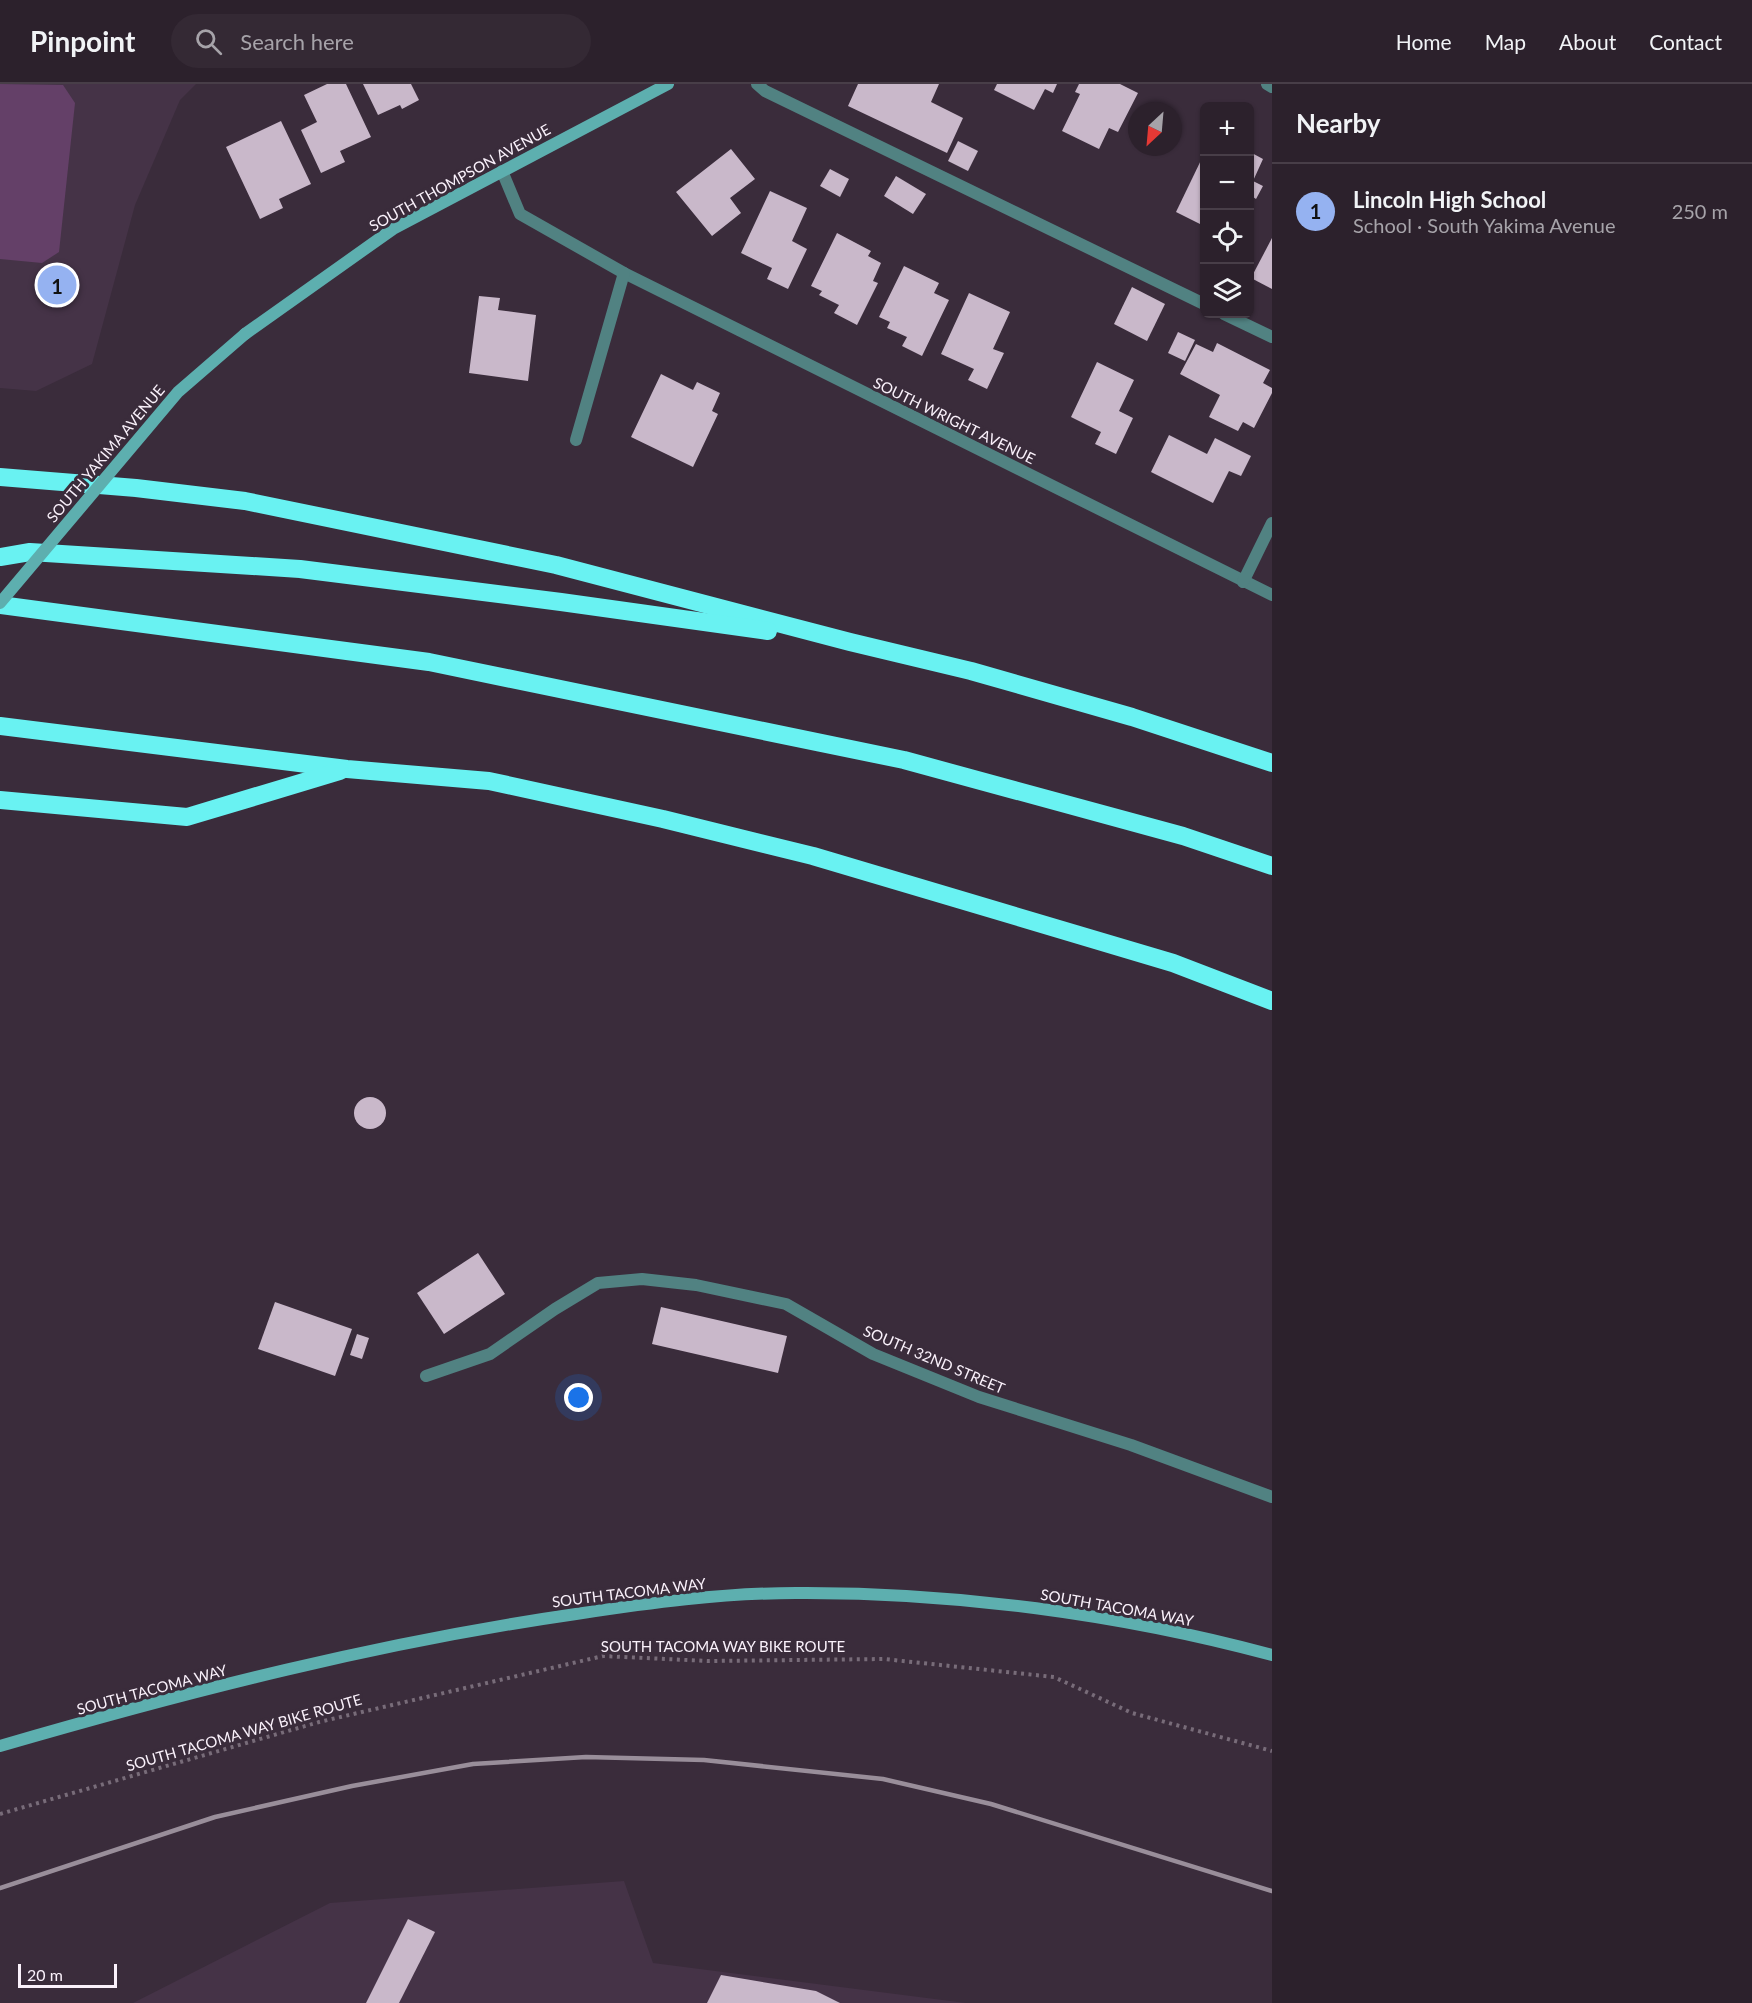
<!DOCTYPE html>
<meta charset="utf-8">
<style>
:root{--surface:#2c212c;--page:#342934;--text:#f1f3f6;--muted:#a6a3a9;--line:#483e48;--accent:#95b2f1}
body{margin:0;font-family:Lato,sans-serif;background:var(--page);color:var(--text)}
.controls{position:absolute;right:18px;top:18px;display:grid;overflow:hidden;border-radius:9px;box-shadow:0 2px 4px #0004}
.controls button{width:54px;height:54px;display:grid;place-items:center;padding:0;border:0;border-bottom:2px solid var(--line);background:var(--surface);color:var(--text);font:30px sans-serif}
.compass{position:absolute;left:1128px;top:18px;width:54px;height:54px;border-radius:50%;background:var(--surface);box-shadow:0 2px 4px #0004;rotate:206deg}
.scale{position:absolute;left:18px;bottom:15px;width:99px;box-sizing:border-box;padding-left:6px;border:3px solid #faf1fb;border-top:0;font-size:16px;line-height:21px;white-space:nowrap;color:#faf1fb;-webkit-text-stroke:4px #3a2c3b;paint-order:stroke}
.you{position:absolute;left:579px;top:1314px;width:21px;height:21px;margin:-15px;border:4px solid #fff;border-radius:50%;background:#1a73e8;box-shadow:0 0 0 9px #1a73e833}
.badge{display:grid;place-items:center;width:39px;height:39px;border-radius:50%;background:var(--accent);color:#111;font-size:20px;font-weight:700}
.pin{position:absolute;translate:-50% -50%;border:3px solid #fff;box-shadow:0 2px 6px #0006}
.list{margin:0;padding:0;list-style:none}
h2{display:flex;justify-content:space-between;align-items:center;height:78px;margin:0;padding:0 24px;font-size:26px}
h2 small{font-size:20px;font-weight:400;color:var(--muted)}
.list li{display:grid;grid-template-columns:39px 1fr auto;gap:18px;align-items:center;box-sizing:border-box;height:96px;padding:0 24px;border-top:2px solid var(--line)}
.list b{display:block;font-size:22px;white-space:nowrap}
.list p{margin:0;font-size:20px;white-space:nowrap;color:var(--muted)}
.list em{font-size:20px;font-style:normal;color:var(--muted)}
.icon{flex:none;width:33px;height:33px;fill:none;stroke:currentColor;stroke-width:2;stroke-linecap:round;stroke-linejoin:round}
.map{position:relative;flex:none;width:1272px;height:1919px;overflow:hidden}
header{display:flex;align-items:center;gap:36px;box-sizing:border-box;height:84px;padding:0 30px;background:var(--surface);border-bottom:2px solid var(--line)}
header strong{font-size:28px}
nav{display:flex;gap:33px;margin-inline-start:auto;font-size:21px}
.search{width:420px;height:54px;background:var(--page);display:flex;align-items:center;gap:15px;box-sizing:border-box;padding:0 21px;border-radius:33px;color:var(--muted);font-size:22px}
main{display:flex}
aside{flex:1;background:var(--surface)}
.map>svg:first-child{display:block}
</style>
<header>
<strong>Pinpoint</strong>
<div class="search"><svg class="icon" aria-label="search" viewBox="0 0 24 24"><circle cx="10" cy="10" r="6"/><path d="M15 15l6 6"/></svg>Search here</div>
<nav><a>Home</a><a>Map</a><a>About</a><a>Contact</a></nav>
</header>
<main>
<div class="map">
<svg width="1272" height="1919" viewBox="0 0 1272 1919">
<rect width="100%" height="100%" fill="#3a2c3b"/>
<g fill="#453347">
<path d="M0,0H196L180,16L135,121L92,280L36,307L0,304Z"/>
<path d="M624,1797L653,1879L966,1919H133L330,1819Z"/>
</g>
<path fill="#644068" d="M0,0L63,1L75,19L59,168L42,179L0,175Z"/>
<g fill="#c9b8ca">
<path d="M327,0H346L371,53L340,67L345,78L321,89L301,46L317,38L304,11Z"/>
<path d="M363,0H411L419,16L402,25L400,21L378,31Z"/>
<path d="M858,0H939L931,18L963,34L947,69L848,22Z"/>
<path d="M997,0H1057L1053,9L1045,5L1034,26L994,6Z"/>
<path d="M1079,0H1120L1138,9L1118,48L1109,44L1099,65L1062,47L1080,10L1075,8Z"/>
<path d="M281,37L311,100L279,115L283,124L260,135L226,63Z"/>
<path d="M958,57L978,67L968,87L948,77Z"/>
<path d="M731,65L755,95L730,114L741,129L712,152L676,108Z"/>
<path d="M1250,68L1263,75L1253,97L1263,102L1256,115L1250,111Z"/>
<path d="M1204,70V142L1176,128Z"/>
<path d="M830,85L849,95L840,113L820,102Z"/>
<path d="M896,92L926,110L913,130L884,112Z"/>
<path d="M770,107L807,124L792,157L807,165L788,205L767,195L772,184L741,169Z"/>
<path d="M837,149L871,167L868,172L881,179L873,197L878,199L857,241L834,229L839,221L819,211L822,207L811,202Z"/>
<path d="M1272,154V205L1251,194Z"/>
<path d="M904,182L939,199L934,209L949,216L922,272L902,262L907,253L887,244L890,238L879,233Z"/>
<path d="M1132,203L1165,220L1147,257L1114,240Z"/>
<path d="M969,209L1010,228L993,265L1004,269L987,305L968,296L974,285L941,270Z"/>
<path d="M479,212L500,214L498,226L536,231L528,297L469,289Z"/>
<path d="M1178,248L1195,256L1185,277L1168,269Z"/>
<path d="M1217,259L1270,286L1263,299L1272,304V309L1254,344L1243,338L1238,347L1209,333L1220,311L1180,290L1196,260L1213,268Z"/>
<path d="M1097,278L1134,296L1119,327L1133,334L1116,370L1095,360L1101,348L1071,333Z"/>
<path d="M661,290L693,306L697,298L720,309L712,327L718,330L693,383L631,353Z"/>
<path d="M1169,351L1207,370L1215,354L1251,372L1241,392L1229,387L1213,419L1151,388Z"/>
<circle cx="370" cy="1029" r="16"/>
<path d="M478,1169L505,1210L444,1250L417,1209Z"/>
<path d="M275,1218L352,1245L335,1292L258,1265Z"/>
<path d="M661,1223L787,1252L778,1289L652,1260Z"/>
<path d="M357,1250L369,1254L362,1275L350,1271Z"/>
<path d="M408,1835L435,1848L399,1919H366Z"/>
<path d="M721,1891L816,1907L840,1919H707Z"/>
</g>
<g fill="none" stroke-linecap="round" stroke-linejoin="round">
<path stroke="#786c79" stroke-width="4" stroke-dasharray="3 4.5" stroke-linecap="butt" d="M0,1730L319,1638L603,1572L708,1577L884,1575L1054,1593L1132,1629L1272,1667"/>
<g stroke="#518282" stroke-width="12">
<path d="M757,0L765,7L1204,220"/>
<path d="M1224,230L1272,253"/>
<path d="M426,1292L490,1270L555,1225L598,1199L642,1195L696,1201L786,1220L873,1270L979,1313L1131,1361L1272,1413"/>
</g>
<g stroke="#518282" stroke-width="12">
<path d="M1267,0L1272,3"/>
<path d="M502,87L520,130L624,189L1272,511"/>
<path d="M576,356L624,189"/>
<path d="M1243,498L1272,439"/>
</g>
<g stroke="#5dafaf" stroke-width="12">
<path d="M245,250L393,145L668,0"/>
<path d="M0,1662C189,1607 381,1558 576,1530C649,1519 722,1509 796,1509C954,1508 1120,1530 1272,1571"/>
</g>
<g stroke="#69f2f2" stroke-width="18">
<path d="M0,393L136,404L245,417L556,481L850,558L971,587L1132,633L1272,679"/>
<path d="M0,473L30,468L300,485L561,518L768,547"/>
<path d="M0,521L429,578L904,676L1183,752L1272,782"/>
<path d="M0,642L347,685L489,697L663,735L813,772L1173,879L1272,917"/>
<path d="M0,716L187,733L340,687"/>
</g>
<path stroke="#998e9a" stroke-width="4.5" d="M0,1804L215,1733L352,1702L473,1680L586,1673L704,1676L883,1695L991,1720L1272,1807"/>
<path stroke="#5dafaf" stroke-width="12" d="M0,519L178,308L245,250"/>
</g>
<g text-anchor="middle" stroke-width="6" stroke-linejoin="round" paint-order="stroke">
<g font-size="15" fill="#faf1fb" stroke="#3a2c3b">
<text transform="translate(460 94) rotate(-29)" y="5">SOUTH THOMPSON AVENUE</text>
<text transform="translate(954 337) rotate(26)" y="5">SOUTH WRIGHT AVENUE</text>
<text transform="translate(106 370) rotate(-50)" y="5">SOUTH YAKIMA AVENUE</text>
<text transform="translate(934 1276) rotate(23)" y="5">SOUTH 32ND STREET</text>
<text transform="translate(629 1509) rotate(-7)" y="5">SOUTH TACOMA WAY</text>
<text transform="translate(1117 1524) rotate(10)" y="5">SOUTH TACOMA WAY</text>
<text x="723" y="1568">SOUTH TACOMA WAY BIKE ROUTE</text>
<text transform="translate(152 1606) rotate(-15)" y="5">SOUTH TACOMA WAY</text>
<text transform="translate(244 1649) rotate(-16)" y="5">SOUTH TACOMA WAY BIKE ROUTE</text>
</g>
</g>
</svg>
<div class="controls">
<button>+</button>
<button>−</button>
<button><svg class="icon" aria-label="locate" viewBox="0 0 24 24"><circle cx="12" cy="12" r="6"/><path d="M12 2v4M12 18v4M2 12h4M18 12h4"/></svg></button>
<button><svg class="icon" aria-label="layers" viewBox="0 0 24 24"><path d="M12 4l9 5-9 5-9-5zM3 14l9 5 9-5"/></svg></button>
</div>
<svg class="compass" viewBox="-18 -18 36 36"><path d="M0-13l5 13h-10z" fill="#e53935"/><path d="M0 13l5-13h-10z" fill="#a6a3a9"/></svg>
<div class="scale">20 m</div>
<div class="you"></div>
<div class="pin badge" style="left:57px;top:201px">1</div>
</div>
<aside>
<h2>Nearby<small></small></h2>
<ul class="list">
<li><span class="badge">1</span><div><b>Lincoln High School</b><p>School · South Yakima Avenue</p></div><em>250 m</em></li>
</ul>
</aside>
</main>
